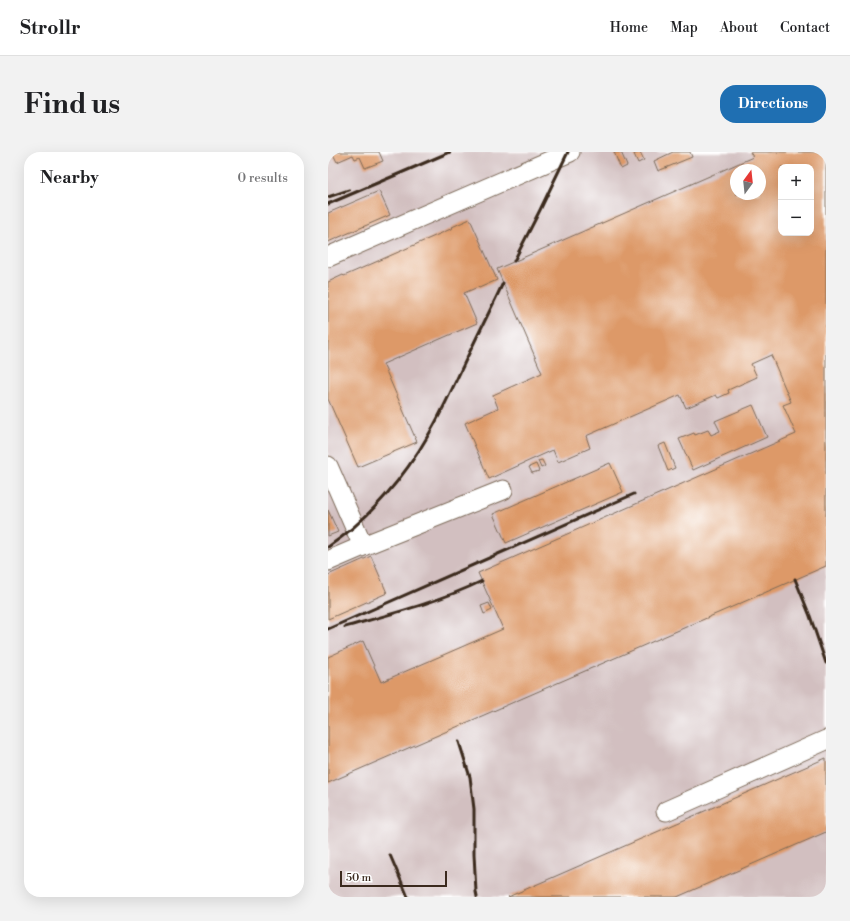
<!DOCTYPE html>
<meta charset="utf-8">
<style>
:root{--surface:#fff;--page:#f2f2f2;--text:#202124;--muted:#757577;--line:#e0e0e0;--accent:#1f6fb2}
body{margin:0;font-family:"Libre Bodoni",serif;background:var(--page);color:var(--text)}
.controls{position:absolute;right:12px;top:12px;display:grid;overflow:hidden;border-radius:8px;box-shadow:0 4px 16px #0002}
.controls button{width:36px;height:36px;display:grid;place-items:center;padding:0;border:0;border-bottom:1px solid var(--line);background:var(--surface);color:var(--text);font:20px sans-serif}
.compass{position:absolute;left:402px;top:12px;width:36px;height:36px;border-radius:50%;background:var(--surface);box-shadow:0 4px 16px #0002;rotate:15deg}
.scale{position:absolute;left:12px;bottom:10px;width:107px;box-sizing:border-box;padding-left:4px;border:2px solid #3b2a1e;border-top:0;font-size:11px;line-height:14px;white-space:nowrap;color:#3b2a1e;-webkit-text-stroke:3px #fff;paint-order:stroke}
.list{margin:0;padding:0;list-style:none}
h2{display:flex;justify-content:space-between;align-items:center;height:52px;margin:0;padding:0 16px;font-size:17px}
h2 small{font-size:13px;font-weight:400;color:var(--muted)}
.map{position:relative;flex:none;width:498px;height:745px;overflow:hidden;border-radius:16px}
header{display:flex;align-items:center;gap:24px;box-sizing:border-box;height:56px;padding:0 20px;background:var(--surface);border-bottom:1px solid var(--line)}
header strong{font-size:19px}
nav{display:flex;gap:22px;margin-inline-start:auto;font-size:14px}
.intro{display:flex;align-items:center;justify-content:space-between;box-sizing:border-box;height:96px;padding:0 24px}
h1{margin:0;font-size:28px}
.button{padding:10px 18px;border-radius:16px;background:var(--accent);color:#fff;font-size:14px;font-weight:700}
main{display:flex;gap:24px;padding:0 24px}
aside{flex:1;background:var(--surface);border-radius:16px;box-shadow:0 4px 16px #0002}
.map>svg:first-child{display:block}
</style>
<header>
<strong>Strollr</strong>
<nav><a>Home</a><a>Map</a><a>About</a><a>Contact</a></nav>
</header>
<div class="intro"><h1>Find us</h1><a class="button">Directions</a></div>
<main>
<aside>
<h2>Nearby<small>0 results</small></h2>
<ul class="list">
</ul>
</aside>
<div class="map">
<svg width="498" height="745" viewBox="0 0 498 745">
<rect width="100%" height="100%" fill="#fff"/>
<filter id="ink" filterUnits="userSpaceOnUse"><feTurbulence type="fractalNoise" baseFrequency=".025" numOctaves="2"/><feDisplacementMap in="SourceGraphic" scale="8" xChannelSelector="R" yChannelSelector="G"/><feConvolveMatrix kernelMatrix="1 2 1 2 8 2 1 2 1" color-interpolation-filters="sRGB"/></filter>
<filter id="wash" filterUnits="userSpaceOnUse"><feTurbulence type="fractalNoise" baseFrequency=".012" numOctaves="4" result="noise"/><feDisplacementMap in="SourceGraphic" scale="16" xChannelSelector="R" yChannelSelector="G"/><feGaussianBlur stdDeviation="0.9" result="paint"/><feColorMatrix in="noise" values="0 0 0 0 0 0 0 0 0 0 0 0 0 0 0 0 0 1.4 0 .05"/><feComposite in="paint" operator="in"/></filter>
<g filter="url(#wash)">
<rect width="100%" height="100%" fill="#f5dec3"/>
<path fill="#d2bfc0" fill-rule="evenodd" d="M0,0H498V745H0ZM453,15H483V81H453ZM408,18H432V42H408Z"/>
<g id="blocks">
<g fill="#dd9967" fill-rule="evenodd">
<path d="M4,0H51L55,9L37,16L32,5L27,7L25,3L9,10Z"/>
<path d="M286,0H293L299,14L293,17Z"/>
<path d="M312,0L316,8L310,11L306,2Z"/>
<path d="M345,0H362L364,5L330,19L326,9Z"/>
<path d="M422,0H498V414L0,631V505L35,489L53,530L175,477L150,421L468,282L455,253L463,250L443,203L423,212L429,225L400,238L401,241L390,246L388,243L358,256L352,243L258,284L262,296L230,310L225,298L161,327L137,271L170,256L165,243L214,221L169,117L425,5ZM453,15H483V81H453ZM408,18H432V42H408Z"/>
<path d="M51,39L62,63L0,90V61Z"/>
<path d="M142,67L169,128L151,136L150,135L136,141L149,171L55,212L89,290L30,315L0,247V130L15,123L16,124L125,76L124,75Z"/>
<path d="M425,253L439,285L365,318L351,287L366,281L367,283L380,278L383,283L392,279L387,269Z"/>
<path d="M337,291L347,316L340,319L330,294Z"/>
<path d="M214,308L217,314L213,316L210,309Z"/>
<path d="M282,311L295,340L178,391L165,362Z"/>
<path d="M208,312L211,319L204,321L201,315Z"/>
<path d="M0,358L10,380L0,384Z"/>
<path d="M43,404L59,441L0,467V423Z"/>
<path d="M161,451L164,458L156,462L153,454Z"/>
<path d="M498,606V680L349,745H180Z"/>
</g>
</g>
</g>
<g filter="url(#ink)">
<use href="#blocks" fill-opacity="0" stroke="#7c6958" stroke-width="1"/>
<g fill="none" stroke-linecap="round" stroke-linejoin="round">
<defs>
<g id="minor">
<path d="M0,105L242,0"/>
<path d="M0,314L35,394"/>
<path d="M0,409L35,394L175,338"/>
<path d="M338,659L498,588"/>
</g>
</defs>
<use href="#minor" stroke="#7c6958" stroke-width="21"/>
<use href="#minor" stroke="#fff" stroke-width="19"/>
<g stroke="#3b2a1e" stroke-width="3">
<path d="M0,45L21,38"/>
<path d="M0,52L122,0"/>
<path d="M186,109L212,58L240,0"/>
<path d="M0,395C41,367 76,326 101,282C114,260 124,237 135,214C148,186 162,159 175,131"/>
<path d="M467,427L482,464L498,511"/>
<path d="M17,475C63,462 111,450 154,429"/>
<path d="M0,477L306,342"/>
<path d="M131,590L142,625L146,657V702L148,740L149,745"/>
<path d="M62,703L80,745"/>
</g>
</g>
</g>
</svg>
<div class="controls">
<button>+</button>
<button>−</button>
</div>
<svg class="compass" viewBox="-18 -18 36 36"><path d="M0-13l5 13h-10z" fill="#e53935"/><path d="M0 13l5-13h-10z" fill="#757577"/></svg>
<div class="scale">50 m</div>
</div>
</main>
